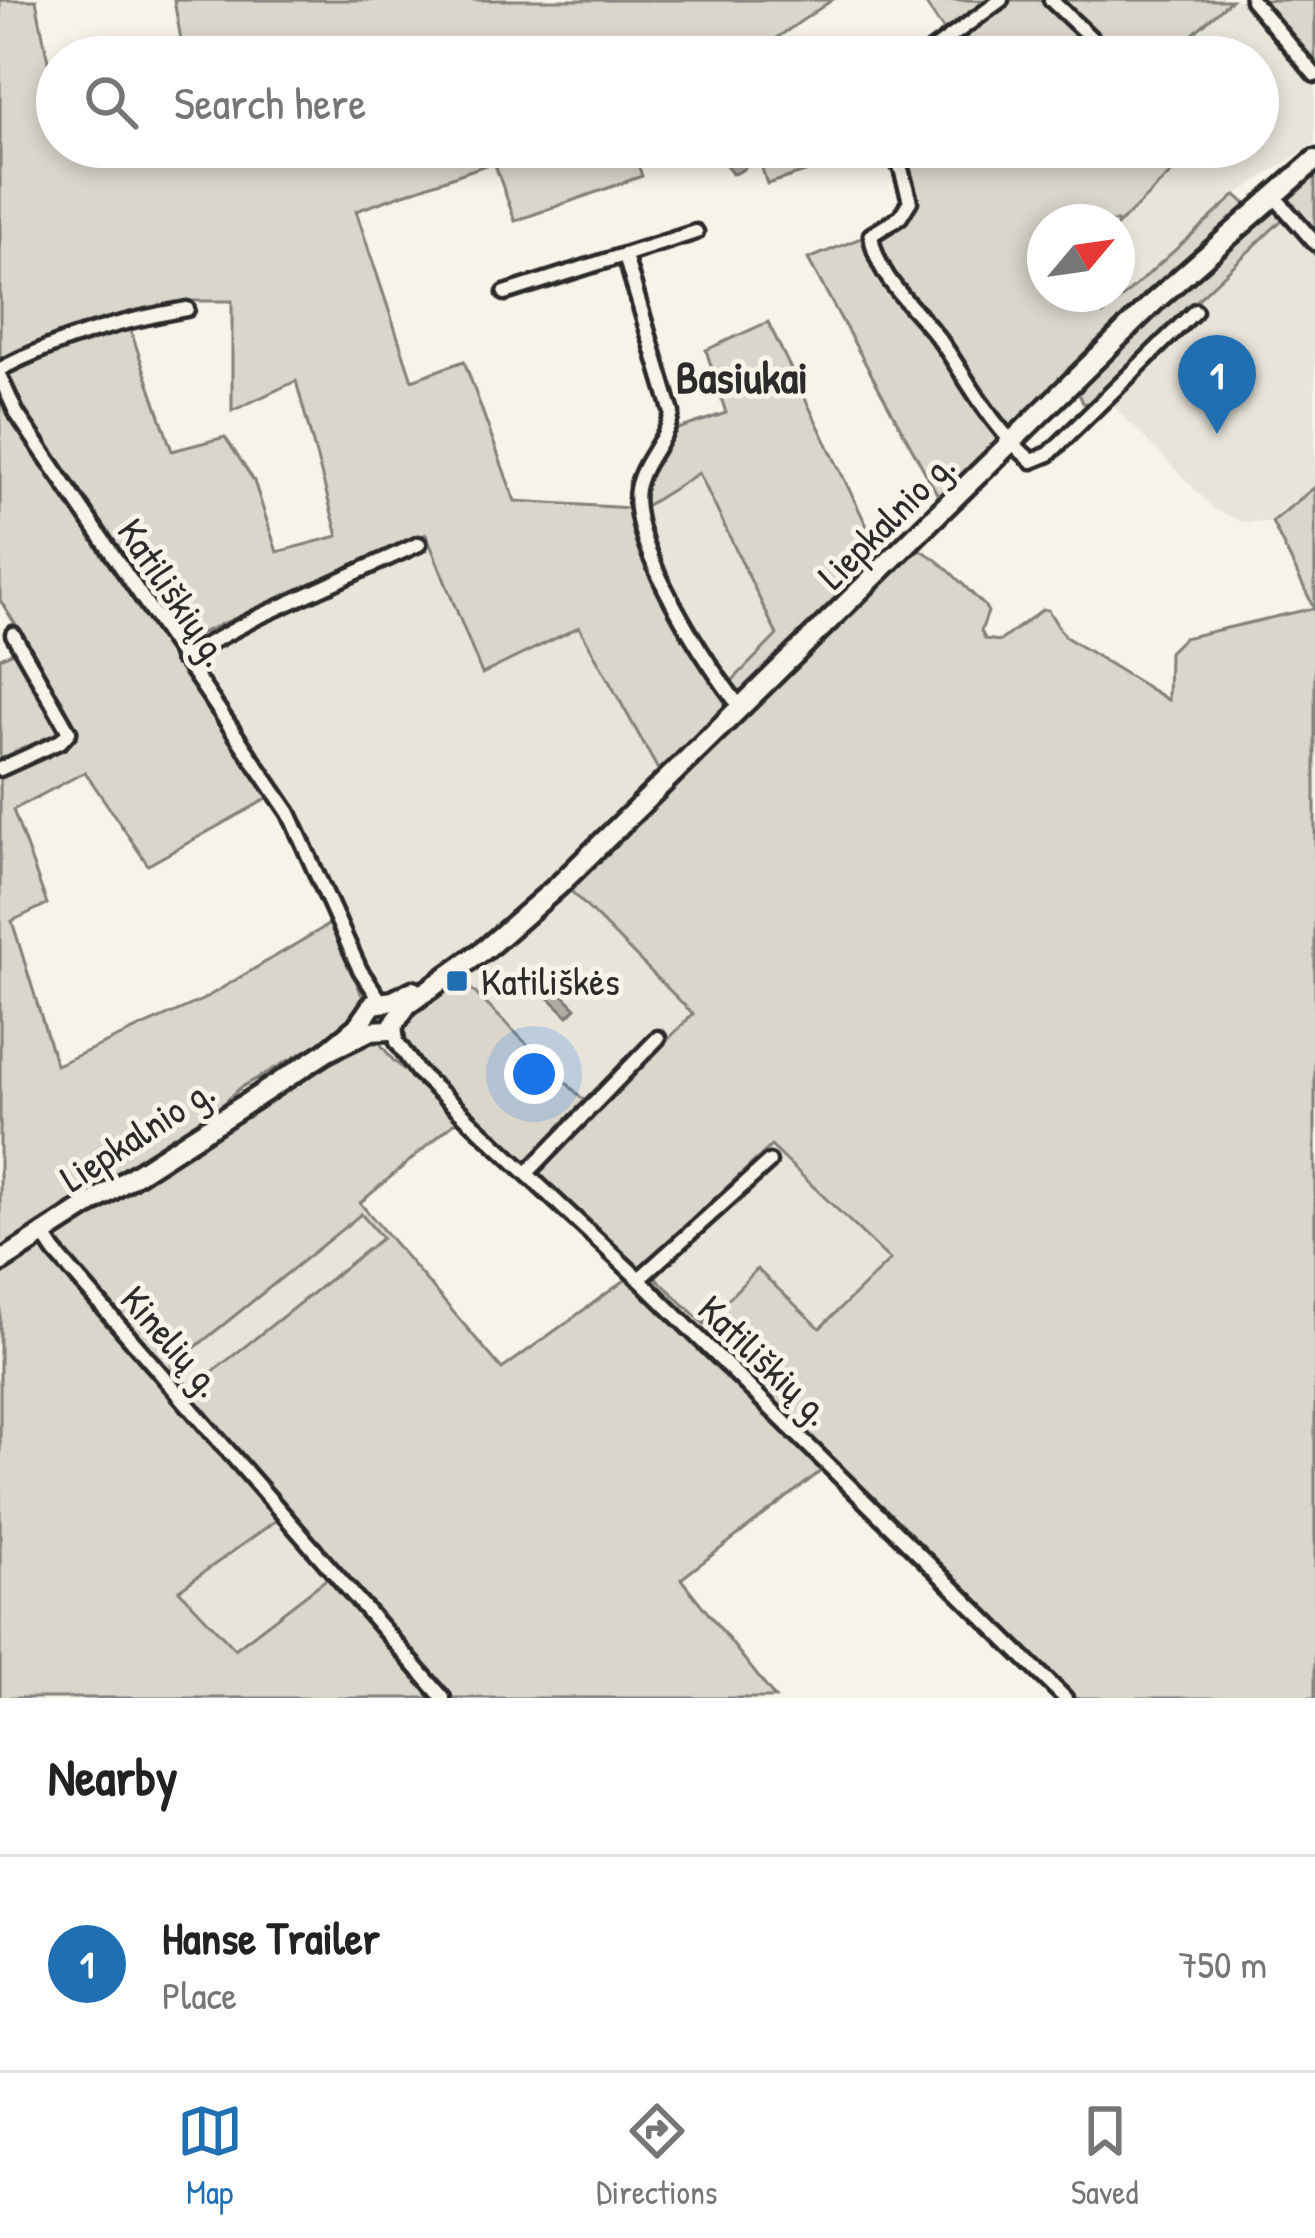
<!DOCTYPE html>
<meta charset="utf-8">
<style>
:root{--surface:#fff;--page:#f6f6f6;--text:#222;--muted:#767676;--line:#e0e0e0;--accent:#1f6fb2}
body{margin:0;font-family:"Patrick Hand",sans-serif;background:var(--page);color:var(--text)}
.compass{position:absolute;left:1027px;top:204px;width:108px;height:108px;border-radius:50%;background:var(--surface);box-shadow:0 6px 18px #0003;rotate:61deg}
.you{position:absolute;left:534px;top:1074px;width:42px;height:42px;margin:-30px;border:9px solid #fff;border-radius:50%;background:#1a73e8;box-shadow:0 0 0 18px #1a73e833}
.badge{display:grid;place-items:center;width:78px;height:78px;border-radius:50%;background:var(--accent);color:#fff;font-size:39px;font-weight:700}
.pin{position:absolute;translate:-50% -99px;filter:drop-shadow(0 3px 6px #0008)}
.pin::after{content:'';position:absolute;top:63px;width:42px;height:36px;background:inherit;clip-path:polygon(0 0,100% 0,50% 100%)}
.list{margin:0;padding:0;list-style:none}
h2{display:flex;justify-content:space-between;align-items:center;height:156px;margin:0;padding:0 48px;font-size:51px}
h2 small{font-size:39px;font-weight:400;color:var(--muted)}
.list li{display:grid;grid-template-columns:78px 1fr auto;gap:36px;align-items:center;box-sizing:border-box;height:216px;padding:0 48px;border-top:3px solid var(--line)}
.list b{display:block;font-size:45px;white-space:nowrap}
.list p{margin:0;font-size:39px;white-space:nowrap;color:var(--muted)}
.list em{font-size:39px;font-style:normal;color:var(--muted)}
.icon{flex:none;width:66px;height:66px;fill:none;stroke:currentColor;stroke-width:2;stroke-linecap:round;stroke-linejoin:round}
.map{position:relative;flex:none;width:1315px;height:1698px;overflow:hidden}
.search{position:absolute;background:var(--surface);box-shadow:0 6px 18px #0003;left:36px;right:36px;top:36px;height:132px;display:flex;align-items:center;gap:30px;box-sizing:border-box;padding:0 42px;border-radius:66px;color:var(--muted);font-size:45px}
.sheet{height:372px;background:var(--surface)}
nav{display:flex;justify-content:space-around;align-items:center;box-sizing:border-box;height:168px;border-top:3px solid var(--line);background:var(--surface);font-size:33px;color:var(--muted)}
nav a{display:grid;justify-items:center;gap:6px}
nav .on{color:var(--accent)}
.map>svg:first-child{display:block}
</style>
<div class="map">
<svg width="1315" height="1698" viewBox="0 0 1315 1698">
<rect width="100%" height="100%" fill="#f7f3e8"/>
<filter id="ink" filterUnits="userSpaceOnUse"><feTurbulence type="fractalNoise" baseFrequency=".00833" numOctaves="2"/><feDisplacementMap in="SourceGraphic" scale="24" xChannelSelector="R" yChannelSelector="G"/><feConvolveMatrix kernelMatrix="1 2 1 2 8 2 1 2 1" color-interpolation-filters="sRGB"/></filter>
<g filter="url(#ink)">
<g fill="#e8e4da">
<path d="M1231,0H1260L1315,65V143L1236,195L1103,315L1084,294H1117V226L1171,172L1159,147H1258V57H1167Z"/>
<path d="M1285,218L1315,255V487L1272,522H1242L1214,509L1100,392Z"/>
<path d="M699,472L777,635L722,690L631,508H641Z"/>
<path d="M427,534L482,674L579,626L661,775L578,855L481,938L400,993L383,998L365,971L308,842L176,644Z"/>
<path d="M568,888L693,1014L596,1112L463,981L487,953Z"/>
<path d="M771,1146L890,1260L820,1328L704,1324L643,1265Z"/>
<path d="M362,1213L382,1237L191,1390L171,1367Z"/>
<path d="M278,1518L330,1577L235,1650L179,1590Z"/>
</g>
<g fill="#dad6cc" stroke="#82807c" stroke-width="3" fill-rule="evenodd">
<path d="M0,0H36L57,107V147H632L642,176L515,221L494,162L356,211L412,380L464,361L515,501L631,508L729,703L728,709L661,775L579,627L482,674L426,534L176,644L21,412L0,361ZM185,301H232V411L296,381L338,536L277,552L254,481L225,437L172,451L125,314Z"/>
<path d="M174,0H832L778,37L785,57H184Z"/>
<path d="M923,0H1231L1167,57H962Z"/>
<path d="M1260,0H1315V65Z"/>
<path d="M755,147H817L824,166L767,184Z"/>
<path d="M896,147H1159L1172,172L1117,226V222H1045V294H1084L1103,315L1236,195L1247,205L1132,311L941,501L808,259L906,220C921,198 907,170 896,147Z"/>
<path d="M1315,171V255L1284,218L1088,403H1083L1079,394L1103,363Z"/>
<path d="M768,322L881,555L752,687L740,691L728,685L777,635L699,473L641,509C643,480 655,454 672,431L726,413L706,350Z"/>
<path d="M0,391L272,796L148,865L85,772L13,810L47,904L12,921L56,1065L202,1000L333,922L365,1003L356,1022L240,1088L213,1114L0,1251V658L11,653L22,635L0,600Z"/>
<path d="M1315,487V1698H1071L752,1382L412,1057L402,1043L400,1031L417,1004L463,981L596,1112L693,1014L568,888L918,549C943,560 963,586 984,605L988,612L981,631L985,639L1000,641L1043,609L1048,610L1064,636L1168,700L1169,652L1183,638L1314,608L1272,522ZM771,1146L890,1260L820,1328L757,1269L704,1324L643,1265Z"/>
<path d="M375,1037L393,1060L460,1118L360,1203L502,1369L628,1278L825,1468L681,1579L775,1698H0V1271L348,1048ZM361,1214L382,1238L191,1389L172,1366ZM278,1519L329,1577L235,1649L179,1590Z"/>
</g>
<g fill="#afaca4" stroke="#7a7874" stroke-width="3">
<path d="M714,147H754C751,160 746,172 732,174Z"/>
<path d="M546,978L576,1008L568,1016L538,987V982Z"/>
</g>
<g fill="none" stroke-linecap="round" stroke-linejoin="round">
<defs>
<g id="minor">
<path d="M1051,0L1111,57"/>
<path d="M1252,0L1315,75"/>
<path d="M923,57L1001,0"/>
<path d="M889,147L901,169L910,201L900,217L871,235C878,282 916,307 942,343C971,385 992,428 1032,461L1049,454L1195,311"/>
<path d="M1274,196L1315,243"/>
<path d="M625,256L672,413C667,440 642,461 637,489C628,544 707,666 741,708"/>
<path d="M505,293L696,232"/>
<path d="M0,369C61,338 119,321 187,309"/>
<path d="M0,377L17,414L289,813L360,970L381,1001"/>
<path d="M181,658L258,617L419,544"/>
<path d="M0,769L61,741L69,732L13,634"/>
<path d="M395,1025L397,1042L417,1071L639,1279L1065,1698"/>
<path d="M527,1173L658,1038"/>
<path d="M43,1234L55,1252L443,1698"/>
<path d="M639,1279L769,1162"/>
</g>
<g id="highway">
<path d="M328,1051L369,1031L390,1030L407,1005L487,948L558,886L1156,300L1315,160"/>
<path d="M0,1262L328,1051L357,1027L373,1004L393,1001L413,991"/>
</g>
</defs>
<use href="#minor" stroke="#2b2b2b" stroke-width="21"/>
<use href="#highway" stroke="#2b2b2b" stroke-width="27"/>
<use href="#minor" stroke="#f7f3e8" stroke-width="12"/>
<use href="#highway" stroke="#f7f3e8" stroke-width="18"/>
</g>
</g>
<rect fill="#1f6fb2" stroke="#f7f3e8" stroke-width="4.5" x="445" y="969" width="24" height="24" rx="6"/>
<g text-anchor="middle" stroke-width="10" stroke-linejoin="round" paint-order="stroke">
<g font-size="39" fill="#2b2b2b" stroke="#f7f3e8">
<text transform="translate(886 520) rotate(-45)" y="14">Liepkalnio g.</text>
<text transform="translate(174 592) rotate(56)" y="14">Katiliškių g.</text>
<text transform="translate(137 1134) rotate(-33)" y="14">Liepkalnio g.</text>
<text transform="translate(172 1341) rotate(49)" y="14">Kinelių g.</text>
<text transform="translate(765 1360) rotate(44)" y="14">Katiliškių g.</text>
</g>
<g font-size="39" fill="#2b2b2b" stroke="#f7f3e8" text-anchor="start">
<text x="481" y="995">Katiliškės</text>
</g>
<g font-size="45" font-weight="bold" fill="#2b2b2b" stroke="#f7f3e8">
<text x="742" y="393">Basiukai</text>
</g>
</g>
</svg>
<svg class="compass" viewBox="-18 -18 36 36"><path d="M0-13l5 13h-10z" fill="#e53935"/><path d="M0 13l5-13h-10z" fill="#767676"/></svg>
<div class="you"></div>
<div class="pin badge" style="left:1217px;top:434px">1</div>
<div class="search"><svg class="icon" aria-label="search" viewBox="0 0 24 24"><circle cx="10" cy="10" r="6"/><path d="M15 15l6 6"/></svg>Search here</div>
</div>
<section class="sheet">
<h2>Nearby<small></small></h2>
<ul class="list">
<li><span class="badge">1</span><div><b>Hanse Trailer</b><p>Place</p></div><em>750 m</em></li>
</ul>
</section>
<nav>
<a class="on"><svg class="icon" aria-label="map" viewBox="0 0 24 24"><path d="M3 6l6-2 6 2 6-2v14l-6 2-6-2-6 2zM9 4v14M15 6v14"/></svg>Map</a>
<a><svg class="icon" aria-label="directions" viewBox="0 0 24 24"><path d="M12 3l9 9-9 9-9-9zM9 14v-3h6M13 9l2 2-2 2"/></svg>Directions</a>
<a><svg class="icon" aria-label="saved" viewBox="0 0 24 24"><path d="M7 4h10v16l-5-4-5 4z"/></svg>Saved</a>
</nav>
